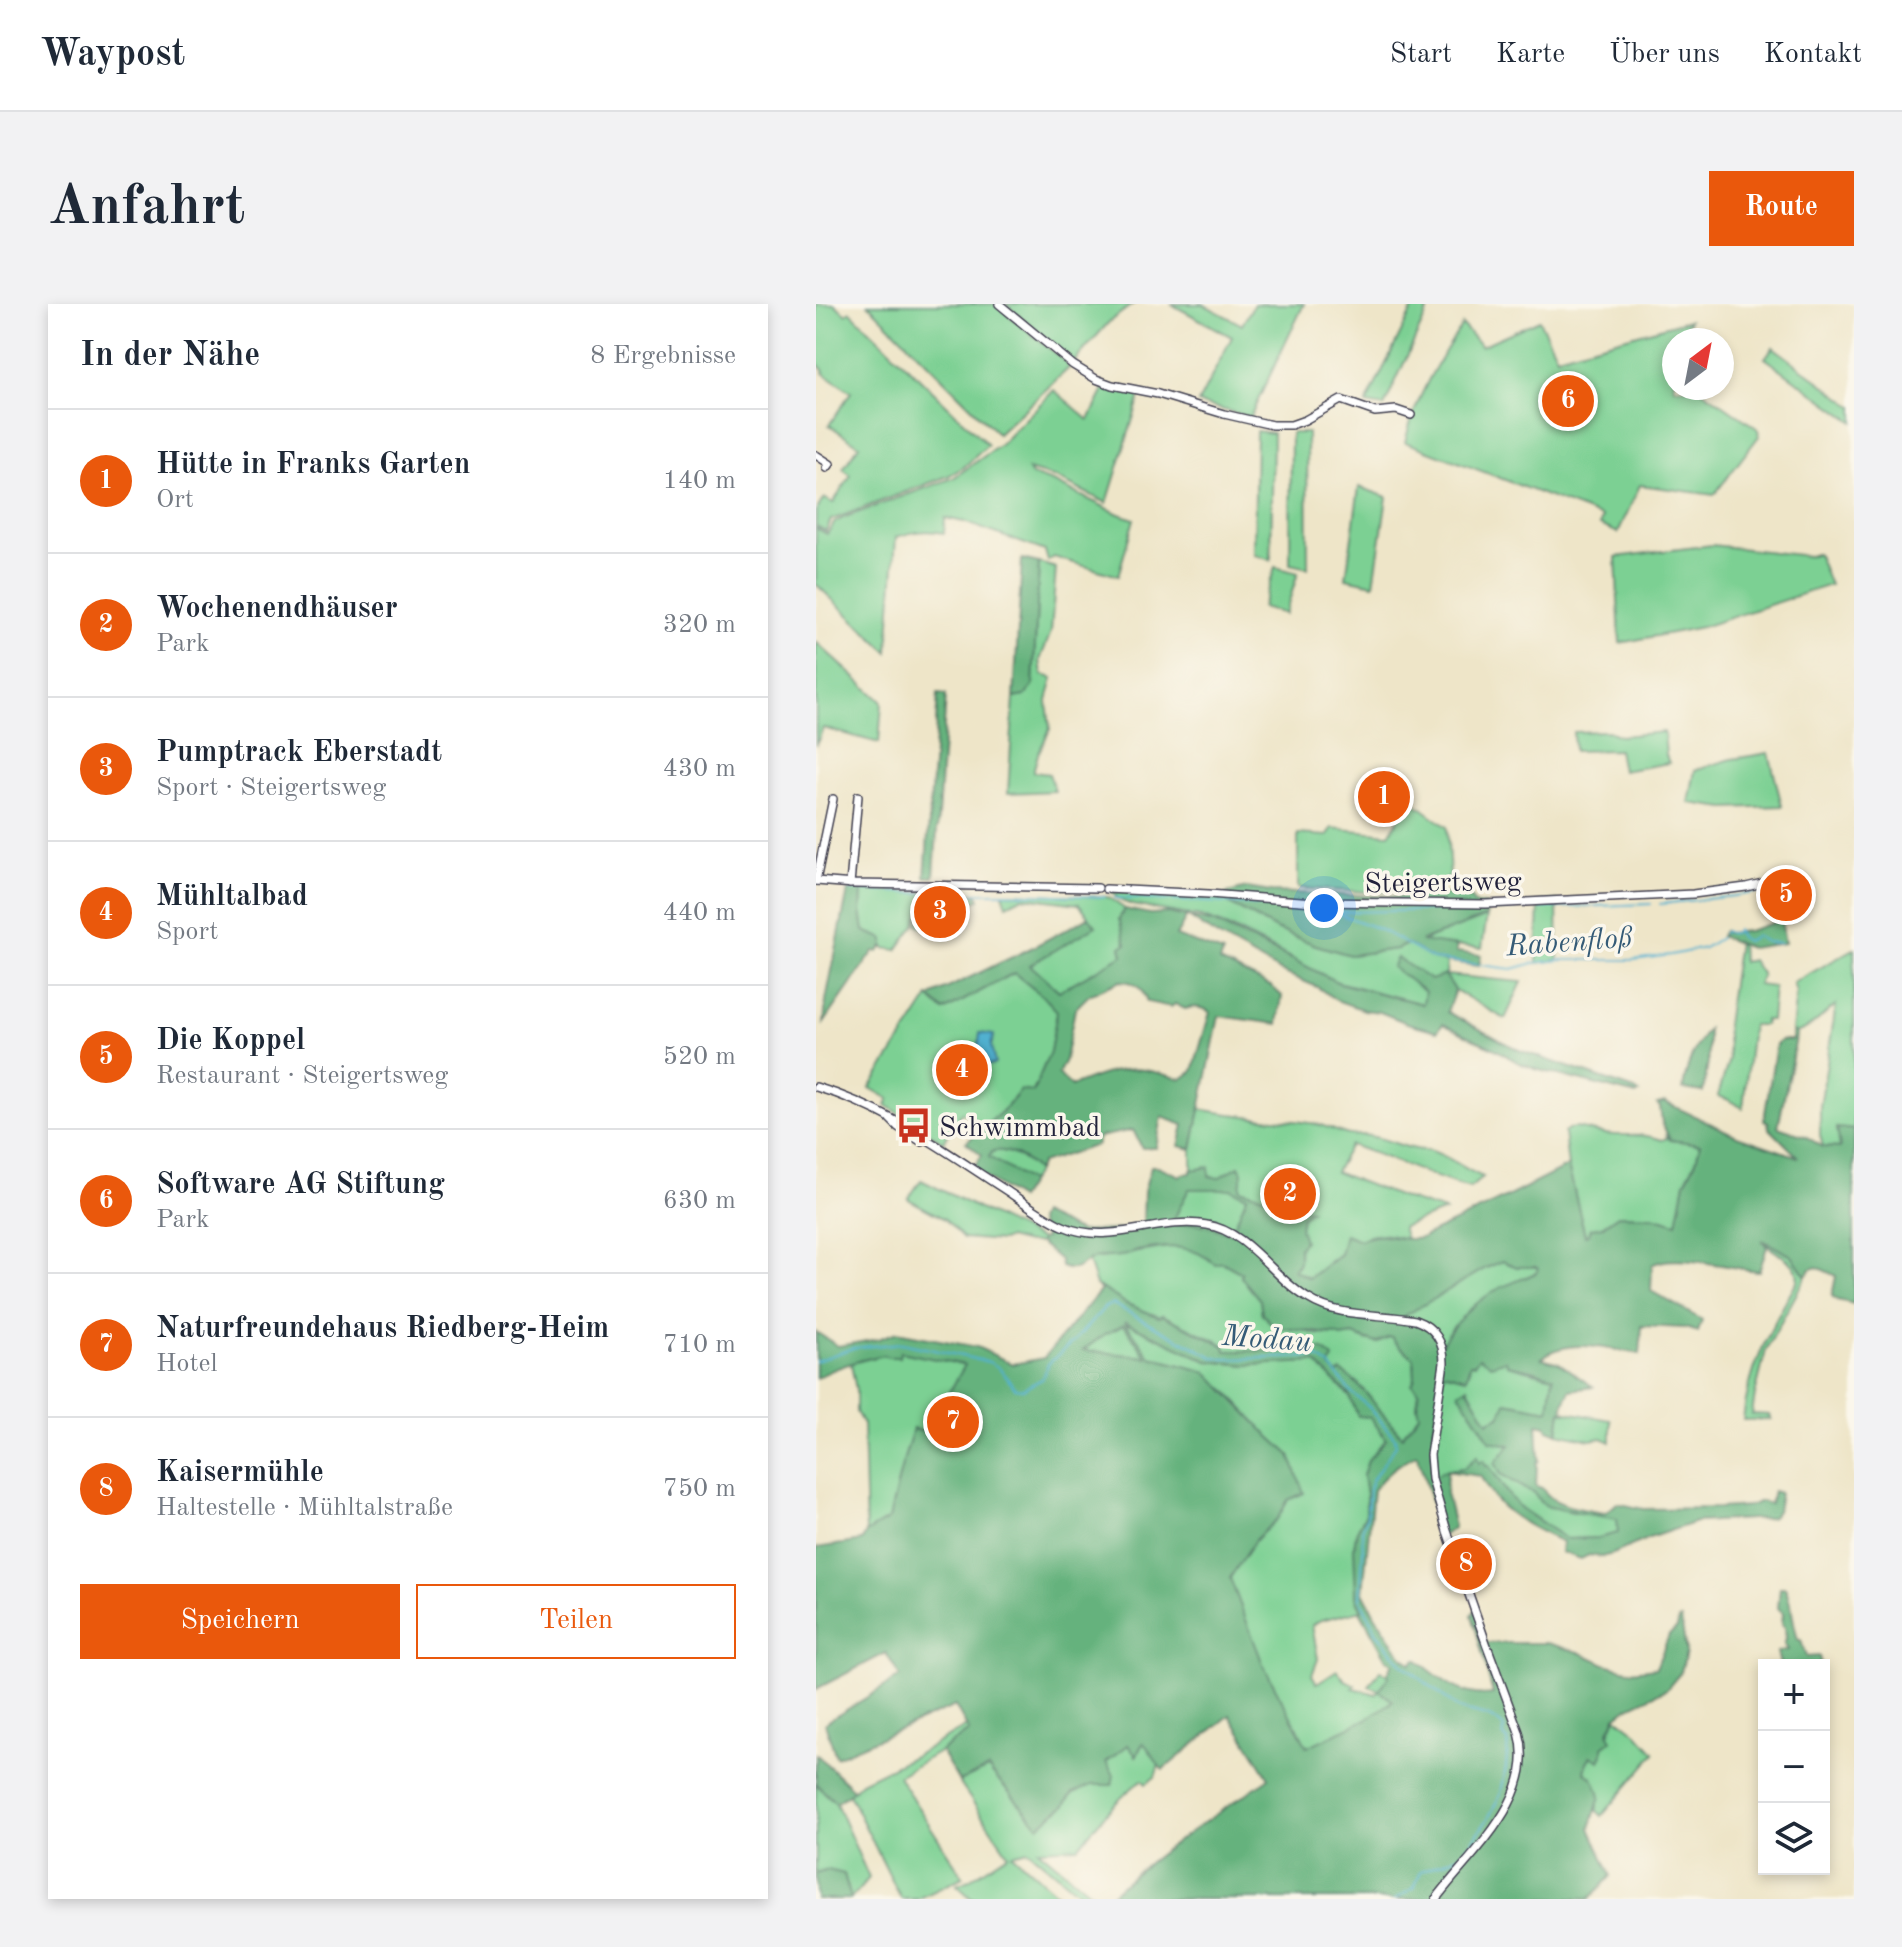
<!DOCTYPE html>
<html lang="de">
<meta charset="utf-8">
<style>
:root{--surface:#fff;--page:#f2f2f3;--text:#1f2937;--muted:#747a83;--line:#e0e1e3;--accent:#ea580c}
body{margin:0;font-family:"Old Standard TT",serif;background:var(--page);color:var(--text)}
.controls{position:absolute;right:24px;bottom:24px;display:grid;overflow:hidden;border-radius:0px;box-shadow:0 4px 12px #0003}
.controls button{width:72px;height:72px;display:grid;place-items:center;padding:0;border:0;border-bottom:2px solid var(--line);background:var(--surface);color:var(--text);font:40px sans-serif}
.compass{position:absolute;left:846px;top:24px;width:72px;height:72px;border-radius:50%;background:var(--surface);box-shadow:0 4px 12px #0003;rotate:32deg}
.you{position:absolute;left:508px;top:604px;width:28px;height:28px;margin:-20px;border:6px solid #fff;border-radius:50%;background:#1a73e8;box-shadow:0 0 0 12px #1a73e833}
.badge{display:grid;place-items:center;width:52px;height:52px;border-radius:50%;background:var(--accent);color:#fff;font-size:26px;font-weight:700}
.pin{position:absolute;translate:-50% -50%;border:4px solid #fff;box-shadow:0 2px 8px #0006}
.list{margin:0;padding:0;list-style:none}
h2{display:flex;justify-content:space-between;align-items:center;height:104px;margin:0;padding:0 32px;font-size:34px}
h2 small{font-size:26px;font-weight:400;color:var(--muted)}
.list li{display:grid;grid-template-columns:52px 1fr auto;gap:24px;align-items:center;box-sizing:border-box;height:144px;padding:0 32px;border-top:2px solid var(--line)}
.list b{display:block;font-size:30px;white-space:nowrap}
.list p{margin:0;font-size:26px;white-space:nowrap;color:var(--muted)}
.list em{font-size:26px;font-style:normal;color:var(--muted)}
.actions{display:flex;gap:16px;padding:24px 32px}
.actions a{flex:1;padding:18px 0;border:2px solid var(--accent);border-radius:0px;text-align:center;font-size:28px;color:var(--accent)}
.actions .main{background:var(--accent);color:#fff}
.icon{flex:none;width:44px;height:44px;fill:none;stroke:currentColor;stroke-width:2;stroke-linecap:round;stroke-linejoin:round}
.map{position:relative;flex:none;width:1038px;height:1595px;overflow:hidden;border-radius:0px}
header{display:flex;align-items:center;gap:48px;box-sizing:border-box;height:112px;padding:0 40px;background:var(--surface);border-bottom:2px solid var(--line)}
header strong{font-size:38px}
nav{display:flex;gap:44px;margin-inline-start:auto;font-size:28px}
.intro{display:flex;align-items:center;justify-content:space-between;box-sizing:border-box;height:192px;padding:0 48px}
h1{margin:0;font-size:56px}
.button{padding:20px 36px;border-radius:0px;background:var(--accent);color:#fff;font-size:28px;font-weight:700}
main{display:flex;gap:48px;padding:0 48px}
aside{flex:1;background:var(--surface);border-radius:0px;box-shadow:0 4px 12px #0003}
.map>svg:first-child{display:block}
</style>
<header>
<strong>Waypost</strong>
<nav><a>Start</a><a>Karte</a><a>Über uns</a><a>Kontakt</a></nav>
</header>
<div class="intro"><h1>Anfahrt</h1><a class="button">Route</a></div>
<main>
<aside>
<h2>In der Nähe<small>8 Ergebnisse</small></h2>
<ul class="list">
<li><span class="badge">1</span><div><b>Hütte in Franks Garten</b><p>Ort</p></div><em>140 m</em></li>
<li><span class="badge">2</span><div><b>Wochenendhäuser</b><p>Park</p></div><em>320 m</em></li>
<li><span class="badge">3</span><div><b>Pumptrack Eberstadt</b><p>Sport · Steigertsweg</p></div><em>430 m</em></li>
<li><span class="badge">4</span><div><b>Mühltalbad</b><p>Sport</p></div><em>440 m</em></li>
<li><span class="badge">5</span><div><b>Die Koppel</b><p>Restaurant · Steigertsweg</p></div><em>520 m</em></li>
<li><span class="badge">6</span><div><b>Software AG Stiftung</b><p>Park</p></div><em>630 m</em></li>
<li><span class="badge">7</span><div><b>Naturfreundehaus Riedberg-Heim</b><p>Hotel</p></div><em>710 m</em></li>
<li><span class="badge">8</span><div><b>Kaisermühle</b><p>Haltestelle · Mühltalstraße</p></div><em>750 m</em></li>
</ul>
<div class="actions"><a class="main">Speichern</a><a>Teilen</a></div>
</aside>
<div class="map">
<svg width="1038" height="1595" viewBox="0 0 1038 1595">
<rect width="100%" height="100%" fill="#fbf7ec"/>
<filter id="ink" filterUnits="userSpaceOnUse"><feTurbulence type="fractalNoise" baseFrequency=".0125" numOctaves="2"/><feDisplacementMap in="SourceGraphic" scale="16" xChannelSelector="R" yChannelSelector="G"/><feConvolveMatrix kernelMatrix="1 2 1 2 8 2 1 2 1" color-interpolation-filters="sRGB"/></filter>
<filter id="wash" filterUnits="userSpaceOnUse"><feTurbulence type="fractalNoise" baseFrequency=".006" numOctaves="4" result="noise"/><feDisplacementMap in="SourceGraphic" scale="32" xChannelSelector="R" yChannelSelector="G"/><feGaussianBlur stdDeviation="1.8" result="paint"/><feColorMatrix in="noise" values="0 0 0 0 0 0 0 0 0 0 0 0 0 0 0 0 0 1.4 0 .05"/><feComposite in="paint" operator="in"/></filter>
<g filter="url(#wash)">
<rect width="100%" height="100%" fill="#eee5c8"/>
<g fill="#7cd093" stroke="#4f7967" stroke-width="2">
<path d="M0,0H19L30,10L34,7L172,141L148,163L132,172L15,216L10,227L0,222V207L8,194L17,199L35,171L27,165L43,141L13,121L35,88L7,69L8,67L0,58Z"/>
<path d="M52,0H179L250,58L253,64L182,130Z"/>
<path d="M189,0H317L293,18L258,58Z"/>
<path d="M355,0H387L426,21L438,0H488L434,113L382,99L416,33Z"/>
<path d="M599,0H615L568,103L550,100Z"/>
<path d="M723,16L741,52L873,16L866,36H858V60L856,65L858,67V84H883L942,125L943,132L898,191L824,181L802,229L784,221L786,213L589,138C600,92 621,59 646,21L665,42Z"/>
<path d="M957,43L1038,103V118L949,54Z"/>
<path d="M290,82L325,89L291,199L240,174L212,166L216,171L239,179L303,210L318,215L302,272L238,253L232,257L229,247L148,218L129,214L128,229C110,225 97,228 80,233L72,348L0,280V224L11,230L19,218L27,214L137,174L184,141L238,86L273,116Z"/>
<path d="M440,127L457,129L455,256L438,251Z"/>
<path d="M475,129H491L492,264L474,260Z"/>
<path d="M543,183L571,193L558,280L530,274Z"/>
<path d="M896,241L992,252L1001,249L1014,281L886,323L804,339L800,253Z"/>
<path d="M223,259L240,264L235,328L224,356L226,371L237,374L231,397L234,425L222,450L217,468L233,470L239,487L192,489L198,394L209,392L217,382Z"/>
<path d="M459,263L482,269L469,310L446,303Z"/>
<path d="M0,338L66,398L63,439L7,424L0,442Z"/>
<path d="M792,427L804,432L848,428L850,451L853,459L806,467L802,446L758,447L757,428Z"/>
<path d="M953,449L966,502L909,504L873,499L879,466L916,455Z"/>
<path d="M595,496L631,523L634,571L623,582L606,587L551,588L482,584V530L512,532L516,524L573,530Z"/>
<path d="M46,586L110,589L99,621L81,646L68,644V635L48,627L45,608Z"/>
<path d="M114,587L162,591L164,595L109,626L102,620Z"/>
<path d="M294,587L394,594L410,591L412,599L460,625L500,641L534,651L581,645L591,640L617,655L631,658L630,671L706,678L689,715L639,686L629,672L609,688L607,700L514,676L458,645L417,625L385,613L316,601L305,597Z"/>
<path d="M190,589L292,593L309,605L303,615L311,640L307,651L243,687L214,661L273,612L263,600L207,593L191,601L187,590Z"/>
<path d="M741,597L742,656L721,659L723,598Z"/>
<path d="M671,612L666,644L603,638Z"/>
<path d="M922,638L925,640L926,658L936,656L946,671L942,681L958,683L955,716H949L948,721H936L927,804L913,796L902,792L913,755L910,721Z"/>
<path d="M1038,645V826L1021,825L1025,844L1007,843L1004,831V803L1020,701C1007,710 994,727 977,729L976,727L980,688L977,679Z"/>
<path d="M198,669L229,694L242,707L234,748L217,788L202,789L189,805L170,823L146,808L127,838L70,801L73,795L54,784L113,693L128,707Z"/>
<path d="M384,805C422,813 461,814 500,820C512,822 524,830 534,831C540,832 540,831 546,831C565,832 582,842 600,845C604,846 608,846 612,846C631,850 648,866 667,873L654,884C613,873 575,854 534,841L519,868L587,894L629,907L586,923L590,935C580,932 569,929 558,931C541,933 508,963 493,974L477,966L483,959L484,924L486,912L494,907L415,930L354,921L376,869V845Z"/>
<path d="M760,824C773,826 787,831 800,831C815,831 831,830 846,836L851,834L850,827L855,836L884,840L880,857L869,878L862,920L836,912L802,911C792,918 781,926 769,931L752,862L748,829L752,825Z"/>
<path d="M181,846C197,848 209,855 221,867L214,878L173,853L174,849Z"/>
<path d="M105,876L224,935V939H211L192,934L186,937L147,934L129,915L92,895Z"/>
<path d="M944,935L976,952L990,972L950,1046L939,1091L936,1110L953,1111L955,1115L927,1116C932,1065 956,1021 981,978C986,955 957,951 944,935Z"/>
<path d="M360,942C374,944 388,950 399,960L406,958L426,969L425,973L444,996L446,1010L498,1030L521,1031L525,1033L537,1031L552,1037L576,1033L581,1040L598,1054L599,1075L603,1088L601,1102L604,1110L586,1132L540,1077L521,1070L496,1044C476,1046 456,1049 436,1048C427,1048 419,1046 410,1047L409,1041L346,1011L343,1013L311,1000L280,981L272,958L276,955C304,952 331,946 360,942Z"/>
<path d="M687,957L701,963H720L722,965L721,968L706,976L676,988L625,1039L586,1013L670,964Z"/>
<path d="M308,1017L392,1057L431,1061L499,1058L558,1117L570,1135L552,1156L547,1171L550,1190V1210L541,1226L538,1243L546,1306L505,1316L496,1321L502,1355L496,1371L501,1379L521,1366L529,1376L539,1381L537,1384L560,1390L563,1386L553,1382L564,1366L571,1370L578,1359V1397L551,1415L491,1444L447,1361L413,1274L439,1236L462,1214L472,1196L487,1189L474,1151L450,1129L409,1085L347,1055L335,1054Z"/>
<path d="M308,1021L332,1053L266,1047L289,1030Z"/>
<path d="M83,1047L150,1061L109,1129L97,1125L86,1161L73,1215L50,1229L47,1120L40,1108V1086L35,1059L68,1051L83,1053Z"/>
<path d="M663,1053L691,1056V1061L737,1073L733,1106L686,1111L671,1118L652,1083L643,1088L657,1110L694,1141L681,1158L684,1170L709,1185L718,1188C732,1212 777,1208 802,1215V1230L782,1234L750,1235L706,1205L694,1193L673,1162L670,1163L667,1158L657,1157L648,1164L628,1167L616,1175L614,1164L627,1067L653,1069L654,1059Z"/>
<path d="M745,1107L795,1116V1138L786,1134L774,1136L742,1129Z"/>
<path d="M800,1413L821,1429L839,1449L786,1512L780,1506L784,1493L769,1468C773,1449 781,1452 788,1440C793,1432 796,1422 800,1413Z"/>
<path d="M151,1422L153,1427L125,1447L82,1472L147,1573L102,1595H85L33,1490L45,1478L98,1452Z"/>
<path d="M327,1439L334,1445L343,1461L339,1473L330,1480L326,1476C301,1495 282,1518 262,1543L222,1545L282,1595H270L212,1546L196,1550L247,1595H156L141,1581L153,1576L192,1550L143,1478L171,1463L223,1521L239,1508L248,1502L257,1489L276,1481L290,1458L312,1441L321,1451Z"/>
<path d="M0,1480L20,1499L53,1574L35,1595L28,1570L12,1566L0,1570Z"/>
</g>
<g fill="#65b27d" stroke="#446a5c" stroke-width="2" fill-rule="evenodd">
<path d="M206,255L223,259L217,382L209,392L198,394Z"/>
<path d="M122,390L130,391L118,573H109Z"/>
<path d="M431,584L455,588L581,593L618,590H652L659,600H670L671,612L605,637L641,642L640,648L665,651L663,662L617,655L591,640L581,645L534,651L500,641L460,625L412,599L410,591L411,589Z"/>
<path d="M32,586H46L45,608L48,627L68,635V644L66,643L63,648L58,647L8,719L10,696Z"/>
<path d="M309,605L334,610L352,609L399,619L478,656L523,679L607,700L609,688L576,663L581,654L615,676L629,671L639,686L631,708L703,746L819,786L823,789L820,791L719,765L703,759L677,744L627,720L621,727L591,719L564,708L548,706L520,696L501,683L464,667L396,629L371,612L360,632L407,649L404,658L455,682L466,692L462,720L403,712L376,845L363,842L368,821L346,813L340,844H326L317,826L283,833L281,841L225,859L221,867C209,854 194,845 177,847L173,853L214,878L203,895L156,865L166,851L150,838L189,805L205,786L217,788L234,748L241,707L229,694L198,669L128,707L113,693L217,643L273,613L280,622L214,661L243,687L307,651L305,643L310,640L303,615ZM304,677C319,677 326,684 331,698L355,703L359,700L369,705C377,702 387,703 394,708L377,767L366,775C354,772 341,768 329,766C303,762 279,773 255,782L242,770L249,756L259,705L273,691Z"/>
<path d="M965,616L969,639L934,644L904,632L908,627L910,629L932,627Z"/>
<path d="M892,725V759L887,788L867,785C871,759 877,746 892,725Z"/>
<path d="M976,727L981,729L962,823L989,832L1007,843L1024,844L1021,824L1038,826V1000L1021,996L1016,992L1020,972L1001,963L995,965L990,972L976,952L946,936L951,943L943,967C918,965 855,948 836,961L835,987L886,1016L882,1028L870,1024L826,1022L824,1050C792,1045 752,1033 726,1054L743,1059L777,1083L754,1086L747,1102L749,1108L745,1107L742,1129L732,1125L731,1122L721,1120L723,1157L721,1158L720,1182L726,1184C737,1203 768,1205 788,1209L791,1208L801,1199L827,1205L903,1204L933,1202L945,1197L954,1200L957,1187L964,1189L961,1207L955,1214L880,1218L833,1234L797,1250L785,1253L773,1251L765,1255L745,1248L746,1238C723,1227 695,1214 679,1195C673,1188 669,1179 664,1172L631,1167L630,1189L638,1223L626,1233L601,1150C582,1159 569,1170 557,1186L547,1288L559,1311L587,1353L595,1360L600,1355C623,1374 646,1395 677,1390L656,1311L659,1306L670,1339H731L763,1348L789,1360L815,1367L840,1364L853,1331L861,1324L862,1316L865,1315L870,1348L865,1368L851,1385L813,1403L800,1413L792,1429L796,1436L787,1443V1450L784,1457L775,1452L771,1458L769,1468L777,1474L782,1485L784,1493L774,1524L795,1572L773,1595H290C339,1548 398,1513 453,1474L414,1411L347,1466C340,1462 337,1447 327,1439L320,1452L312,1441L290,1458L298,1471L296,1481H276L257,1489L248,1502L239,1508L223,1522L172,1464L143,1478L125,1447L153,1427L139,1402L20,1453L9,1419L84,1373L70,1349L0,1385V1244L46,1237L50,1229L73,1215L86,1161L97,1125L110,1128L149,1061L84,1048L83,1053H71L68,1051C43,1056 22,1062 0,1074V1028L22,1042L62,1035L81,1028L161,1043L197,1060L228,1054L285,986L280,981L311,1000L343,1013L346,1011L409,1042L410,1047H472L496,1044L507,1046L517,1054L514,1063L521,1070L525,1067C550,1083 565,1111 586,1132L603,1110L601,1102L603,1088L596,1080L599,1075L598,1054L581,1040L576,1033H573L560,1039L537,1031L525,1033L521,1031L459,1023L446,1010L444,996L425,973L426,969L406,958L399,960C376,940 352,941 322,947C316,949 311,952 304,952C296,954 287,952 279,954C265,958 263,970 245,963L244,956L224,939V935L229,934L222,916L225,910L264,928L327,924L328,887L335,862H342L364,872L366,870L375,869V866L393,863V872L402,874L423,862L426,868L424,885L495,906L486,912L484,924L488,937L483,943V959L477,966L493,974L524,951L529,930L544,936C571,925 582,939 605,934L693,892L752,862L769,931L773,930L775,924L787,922L802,911L836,912L861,919L869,878L880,857L884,840L854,836L846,819L844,803L841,800L849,798L921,832L982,853L953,824L952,818L948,816L960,740L965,736H977ZM373,885H415L431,892L415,929L380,919L355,921ZM686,957L701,963H720L722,965L721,968C706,976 687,981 675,989C655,1002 638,1019 626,1039L606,1019L587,1013L670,964ZM309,1018L392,1057L431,1061L499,1058L533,1091L542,1112L554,1113L570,1135L552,1156L547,1172L550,1190V1210L541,1226L538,1243L540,1294L546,1306L544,1307L571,1355L577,1359L571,1370L573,1372L563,1387L577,1397L551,1415L491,1443L447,1360L414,1274L439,1236L462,1214L472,1196L488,1189L474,1151L450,1129L391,1068L335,1053ZM308,1021L331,1053L267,1046L289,1030ZM663,1053L675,1061L690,1056L691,1061L716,1066L737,1073L733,1106L690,1098L685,1111L672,1118L651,1083L643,1088L674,1137L694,1141L679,1159L685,1170L709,1185L718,1188L724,1198L733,1203L801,1215L802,1229L782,1234L750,1235L706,1205L694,1193L673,1162H670L668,1156L663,1159L661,1152L648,1164L628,1167L616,1174L618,1122L627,1068L650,1074L654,1060H658Z"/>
<path d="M964,1283H969C976,1299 977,1319 982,1336H985L990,1353L1003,1352L1005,1361H964L961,1348L972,1346L968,1339L970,1335L969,1323L966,1320L967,1309L962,1304Z"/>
<path d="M0,1450L38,1486L20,1499L0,1480Z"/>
<path d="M12,1566L28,1570L35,1595H0V1570Z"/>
</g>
<path fill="#51b1d0" stroke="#3a6a86" stroke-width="2" d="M164,729L178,731L175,742L179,760L149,767L151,778L139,781L133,752L160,745L162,743Z"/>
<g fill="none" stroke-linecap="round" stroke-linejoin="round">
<g stroke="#51b1d0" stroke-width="2">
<path d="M32,586L107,589"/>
<path d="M119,589H190L289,593"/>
<path d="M299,594L412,599L519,608L567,627L617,655L696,665L718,659L745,656H817L855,651L888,644L904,634"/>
<path d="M844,600L918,592L961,585"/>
<path d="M725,604L835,600"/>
<path d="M521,608L700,605"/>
<path d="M907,629L909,627L912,629H918L920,626L924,633L930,637L940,632L950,638L964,639"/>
<path d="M0,1057L37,1044L86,1039L173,1058L182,1063L199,1084L207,1085L226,1075L232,1060L260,1035L289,1003L297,1000L397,1053L408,1055L501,1053L514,1062L534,1087L553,1103L579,1134L580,1141L556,1176L553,1185L551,1213L546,1226L547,1249L544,1294L561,1329L586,1360L642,1404C659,1411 675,1409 688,1423L687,1431L692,1437L690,1463L685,1489L673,1513L655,1540L643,1552L605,1567L598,1584L579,1595"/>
</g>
</g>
</g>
<g filter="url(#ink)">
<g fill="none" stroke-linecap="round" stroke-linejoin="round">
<defs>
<g id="minor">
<path d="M183,0L257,61L280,75L296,81L342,90L408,110L456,121H475L489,116L525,96L559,108L580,106L595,111"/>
<path d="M0,151L14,160L11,164"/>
<path d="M0,577L38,580L282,584"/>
<path d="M0,577L17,495"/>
<path d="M34,580L42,492"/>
<path d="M290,585L393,590L498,598L670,600L877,590L930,583L963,575"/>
<path d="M0,783C72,804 128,847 191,887C209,899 227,913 247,922C294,943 343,912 391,921C432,927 458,975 493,995C523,1014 565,1009 599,1016C619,1023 628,1039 628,1059L614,1151L616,1175L631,1227L670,1339L703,1428C722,1494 655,1548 620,1595"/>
<path d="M74,815L82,823L106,838"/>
</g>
</defs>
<use href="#minor" stroke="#413f50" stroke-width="10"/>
<use href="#minor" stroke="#fff" stroke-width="7"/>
</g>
</g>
<defs>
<symbol id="bus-bare" viewBox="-9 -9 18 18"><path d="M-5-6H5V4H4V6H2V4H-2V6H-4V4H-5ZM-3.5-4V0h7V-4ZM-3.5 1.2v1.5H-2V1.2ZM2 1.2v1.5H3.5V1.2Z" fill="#c8321e" stroke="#fbf7ec" stroke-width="2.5" paint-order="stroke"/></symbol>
</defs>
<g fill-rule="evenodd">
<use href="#bus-bare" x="72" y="796" width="51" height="51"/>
</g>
<g text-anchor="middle" stroke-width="7" stroke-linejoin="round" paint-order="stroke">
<g font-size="28" fill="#22223b" stroke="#fbf7ec">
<text transform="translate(627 577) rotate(-1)" y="10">Steigertsweg</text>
</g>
<g font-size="28" fill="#22223b" stroke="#fbf7ec" text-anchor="start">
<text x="123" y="832">Schwimmbad</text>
</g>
<g font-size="30" font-style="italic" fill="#355b77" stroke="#fbf7ec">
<text transform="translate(753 637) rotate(-4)" y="10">Rabenfloß</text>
<text transform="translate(451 1034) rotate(4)" y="10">Modau</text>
</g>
</g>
</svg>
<div class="controls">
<button>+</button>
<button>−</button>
<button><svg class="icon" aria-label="layers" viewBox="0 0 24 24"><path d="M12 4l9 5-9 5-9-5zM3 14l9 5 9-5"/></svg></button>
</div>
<svg class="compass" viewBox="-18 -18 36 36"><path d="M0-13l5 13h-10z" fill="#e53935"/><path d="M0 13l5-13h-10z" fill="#747a83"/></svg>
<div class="you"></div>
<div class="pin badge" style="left:568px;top:493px">1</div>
<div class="pin badge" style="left:474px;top:890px">2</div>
<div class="pin badge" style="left:124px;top:608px">3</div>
<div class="pin badge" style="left:146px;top:766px">4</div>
<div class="pin badge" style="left:970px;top:591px">5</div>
<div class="pin badge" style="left:752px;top:97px">6</div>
<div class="pin badge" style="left:137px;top:1118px">7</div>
<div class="pin badge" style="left:650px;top:1260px">8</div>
</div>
</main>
